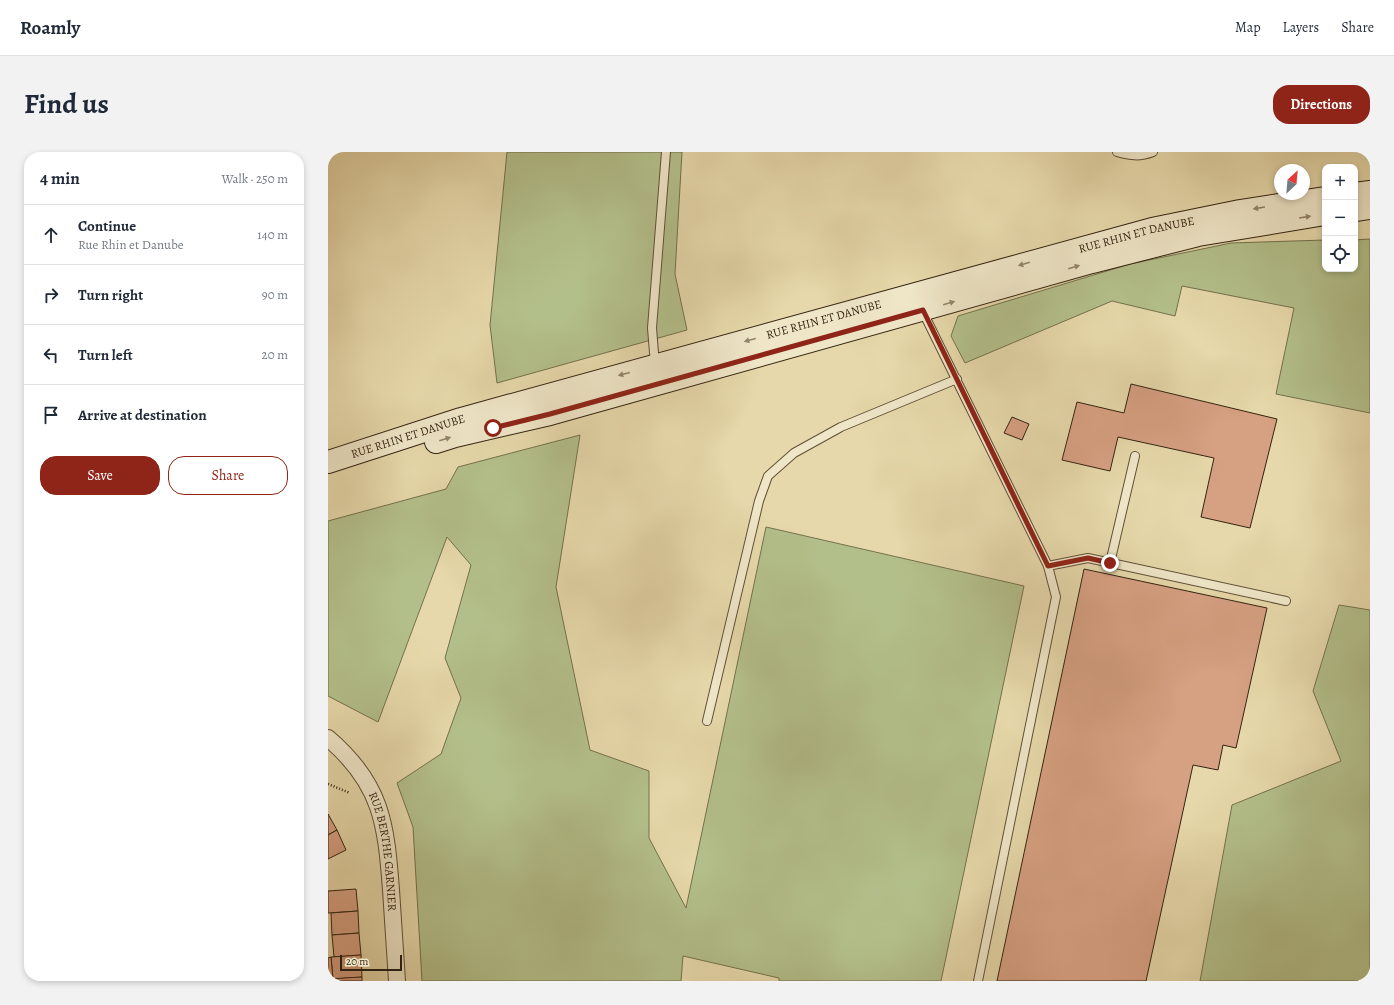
<!DOCTYPE html>
<meta charset="utf-8">
<style>
:root{--surface:#fff;--page:#f2f2f3;--text:#1f2937;--muted:#747a83;--line:#e0e1e3;--accent:#8f2418}
body{margin:0;font-family:Alegreya,serif;background:var(--page);color:var(--text)}
.controls{position:absolute;right:12px;top:12px;display:grid;overflow:hidden;border-radius:8px;box-shadow:0 2px 6px #0003}
.controls button{width:36px;height:36px;display:grid;place-items:center;padding:0;border:0;border-bottom:1px solid var(--line);background:var(--surface);color:var(--text);font:20px sans-serif}
.compass{position:absolute;left:946px;top:12px;width:36px;height:36px;border-radius:50%;background:var(--surface);box-shadow:0 2px 6px #0003;rotate:26deg}
.scale{position:absolute;left:12px;bottom:10px;width:62px;box-sizing:border-box;padding-left:4px;border:2px solid #342310;border-top:0;font-size:11px;line-height:14px;white-space:nowrap;color:#342310;-webkit-text-stroke:3px #efe6c8;paint-order:stroke}
.stop{position:absolute;width:12px;height:12px;margin:-9px;border:3px solid #8f2418;border-radius:50%;background:#fff}
.stop.end{background:#8f2418;border-color:#fff;box-shadow:0 1px 4px #0008}
.list{margin:0;padding:0;list-style:none}
h2{display:flex;justify-content:space-between;align-items:center;height:52px;margin:0;padding:0 16px;font-size:17px}
h2 small{font-size:13px;font-weight:400;color:var(--muted)}
.list li{display:grid;grid-template-columns:26px 1fr auto;gap:12px;align-items:center;box-sizing:border-box;height:60px;padding:0 16px;border-top:1px solid var(--line)}
.list b{display:block;font-size:15px;white-space:nowrap}
.list p{margin:0;font-size:13px;white-space:nowrap;color:var(--muted)}
.list em{font-size:13px;font-style:normal;color:var(--muted)}
.actions{display:flex;gap:8px;padding:12px 16px}
.actions a{flex:1;padding:9px 0;border:1px solid var(--accent);border-radius:16px;text-align:center;font-size:14px;color:var(--accent)}
.actions .main{background:var(--accent);color:#fff}
.icon{flex:none;width:22px;height:22px;fill:none;stroke:currentColor;stroke-width:2;stroke-linecap:round;stroke-linejoin:round}
.map{position:relative;flex:none;width:1042px;height:829px;overflow:hidden;border-radius:16px}
header{display:flex;align-items:center;gap:24px;box-sizing:border-box;height:56px;padding:0 20px;background:var(--surface);border-bottom:1px solid var(--line)}
header strong{font-size:19px}
nav{display:flex;gap:22px;margin-inline-start:auto;font-size:14px}
.intro{display:flex;align-items:center;justify-content:space-between;box-sizing:border-box;height:96px;padding:0 24px}
h1{margin:0;font-size:28px}
.button{padding:10px 18px;border-radius:16px;background:var(--accent);color:#fff;font-size:14px;font-weight:700}
main{display:flex;gap:24px;padding:0 24px}
aside{flex:1;background:var(--surface);border-radius:16px;box-shadow:0 2px 6px #0003}
.map>svg:first-child{display:block}
</style>
<header>
<strong>Roamly</strong>
<nav><a>Map</a><a>Layers</a><a>Share</a></nav>
</header>
<div class="intro"><h1>Find us</h1><a class="button">Directions</a></div>
<main>
<aside>
<h2>4 min<small>Walk · 250 m</small></h2>
<ul class="list">
<li><svg class="icon" aria-label="ahead" viewBox="0 0 24 24"><path d="M12 20V5M6 11l6-6 6 6"/></svg><div><b>Continue</b><p>Rue Rhin et Danube</p></div><em>140 m</em></li>
<li><svg class="icon" aria-label="right" viewBox="0 0 24 24"><path d="M7 20v-9h11M14 6l5 5-5 5"/></svg><div><b>Turn right</b></div><em>90 m</em></li>
<li><svg class="icon" aria-label="left" viewBox="0 0 24 24"><path d="M17 20v-9H6M10 6l-5 5 5 5"/></svg><div><b>Turn left</b></div><em>20 m</em></li>
<li><svg class="icon" aria-label="arrive" viewBox="0 0 24 24"><path d="M6 21V4h12l-3 4 3 4H6"/></svg><div><b>Arrive at destination</b></div></li>
</ul>
<div class="actions"><a class="main">Save</a><a>Share</a></div>
</aside>
<div class="map">
<svg width="1042" height="829" viewBox="0 0 1042 829">
<rect width="100%" height="100%" fill="#e6d8aa"/>
<filter id="stains"><feTurbulence type="fractalNoise" baseFrequency=".005" numOctaves="4"/><feColorMatrix values="0 0 0 0 .2 0 0 0 0 .09 0 0 0 0 .02 0 0 0 .5 -.17"/></filter>
<radialGradient id="worn" r=".72"><stop offset=".6" stop-color="#630" stop-opacity="0"/><stop offset="1" stop-color="#630" stop-opacity=".3"/></radialGradient>
<g fill="#b3bf8a" stroke="#74714d">
<path d="M179,0H354L347,122L359,178L169,231L162,173Z"/>
<path d="M1042,87V261L948,242L966,156L854,134L847,164L784,149L637,211L623,184L630,164L802,112L903,91L997,88V117H1027V88Z"/>
<path d="M252,283L228,435L262,598L321,619V686L358,756L438,375L696,434L613,829H451V826L355,804L353,829H94L85,675L69,631L113,602L133,546L117,506L143,413L119,385L50,570L0,544V369L118,337L130,315Z"/>
<path d="M1011,453L1042,458V829H872L904,653L1013,609L985,539Z"/>
</g>
<g fill="#d6a082" stroke="#342310">
<path d="M803,232L949,267L922,376L873,365L886,306L790,285L782,319L734,308L749,250L796,261Z"/>
<path d="M684,265L701,272L694,288L676,281Z"/>
<path d="M756,417L939,456L908,596L895,593L890,618L865,613L818,829H669Z"/>
<path d="M0,662L9,678L0,683Z"/>
<path d="M9,678L18,698L0,707V683Z"/>
<path d="M28,737L30,759L0,761V739Z"/>
<path d="M30,759L31,781L4,783L3,761Z"/>
<path d="M31,781L33,803L6,805L4,783Z"/>
<path d="M33,803L34,825L5,827L3,805Z"/>
<path d="M3,805L5,827H0V806Z"/>
<path d="M34,825V829H0V827Z"/>
</g>
<g fill="none" stroke-linecap="round" stroke-linejoin="round">
<defs>
<g id="service">
<path d="M789,0C802,4 812,5 825,0"/>
<path d="M594,158L720,414L728,445L650,829"/>
<path d="M327,213L324,176L338,0"/>
<path d="M782,411L807,304"/>
<path d="M720,414L760,406L958,449"/>
<path d="M379,569L431,349L440,324L466,301L513,275L629,227"/>
</g>
<g id="minor">
<path id="s1" d="M0,586C54,632 58,672 63,738C65,768 67,799 69,829"/>
</g>
<g id="secondary">
<path d="M1027,42L1042,40"/>
<path d="M1027,58L1042,56"/>
<path d="M108,290L127,284L222,262L764,110L870,83L997,62"/>
<path id="s2" d="M0,310L133,267L824,77L912,59L997,46"/>
</g>
</defs>
<use href="#service" stroke="#605036" stroke-width="10"/>
<use href="#minor" stroke="#605036" stroke-width="18"/>
<use href="#secondary" stroke="#342310" stroke-width="24"/>
<path stroke="#342310" stroke-width="2.5" stroke-dasharray="1 2" stroke-linecap="butt" d="M0,632L22,641"/>
<use href="#service" stroke="#efe6c8" stroke-width="8"/>
<use href="#minor" stroke="#efe6c8" stroke-width="16"/>
<use href="#secondary" stroke="#efe6c8" stroke-width="22"/>
</g>
<defs><path id="oneway-solid" d="M-6-.8H1V-3.2L6.5 0L1 3.2V.8H-6Z"/></defs>
<g fill="#92846c">
<use href="#oneway-solid" transform="translate(931 56) rotate(171)"/>
<use href="#oneway-solid" transform="translate(977 65) rotate(-9)"/>
<use href="#oneway-solid" transform="translate(696 112) rotate(164)"/>
<use href="#oneway-solid" transform="translate(746 115) rotate(-16)"/>
<use href="#oneway-solid" transform="translate(621 151) rotate(-16)"/>
<use href="#oneway-solid" transform="translate(422 188) rotate(165)"/>
<use href="#oneway-solid" transform="translate(296 222) rotate(165)"/>
<use href="#oneway-solid" transform="translate(117 287) rotate(-18)"/>
</g>
<g fill="none" stroke-linecap="round" stroke-linejoin="round">
<path stroke="#8f2418" stroke-width="5" d="M165,276L222,262L595,158L720,414L760,406L782,411"/>
</g>
<g text-anchor="middle" stroke-width="3.5" stroke-linejoin="round" paint-order="stroke">
<g font-size="12" fill="#342310" stroke="#efe6c8">
<text dy="4" stroke="none"><textPath href="#s2" startOffset="840">RUE RHIN ET DANUBE</textPath></text>
<text dy="4" stroke="none"><textPath href="#s2" startOffset="516">RUE RHIN ET DANUBE</textPath></text>
<text dy="4" stroke="none"><textPath href="#s2" startOffset="84">RUE RHIN ET DANUBE</textPath></text>
<text dy="4" stroke="none"><textPath href="#s1" startOffset="131">RUE BERTHE GARNIER</textPath></text>
</g>
</g>
<rect width="100%" height="100%" filter="url(#stains)"/>
<rect width="100%" height="100%" fill="url(#worn)"/>
</svg>
<div class="controls">
<button>+</button>
<button>−</button>
<button><svg class="icon" aria-label="locate" viewBox="0 0 24 24"><circle cx="12" cy="12" r="6"/><path d="M12 2v4M12 18v4M2 12h4M18 12h4"/></svg></button>
</div>
<svg class="compass" viewBox="-18 -18 36 36"><path d="M0-13l5 13h-10z" fill="#e53935"/><path d="M0 13l5-13h-10z" fill="#747a83"/></svg>
<div class="scale">20 m</div>
<div class="stop" style="left:165px;top:276px"></div>
<div class="stop end" style="left:782px;top:411px"></div>
</div>
</main>
